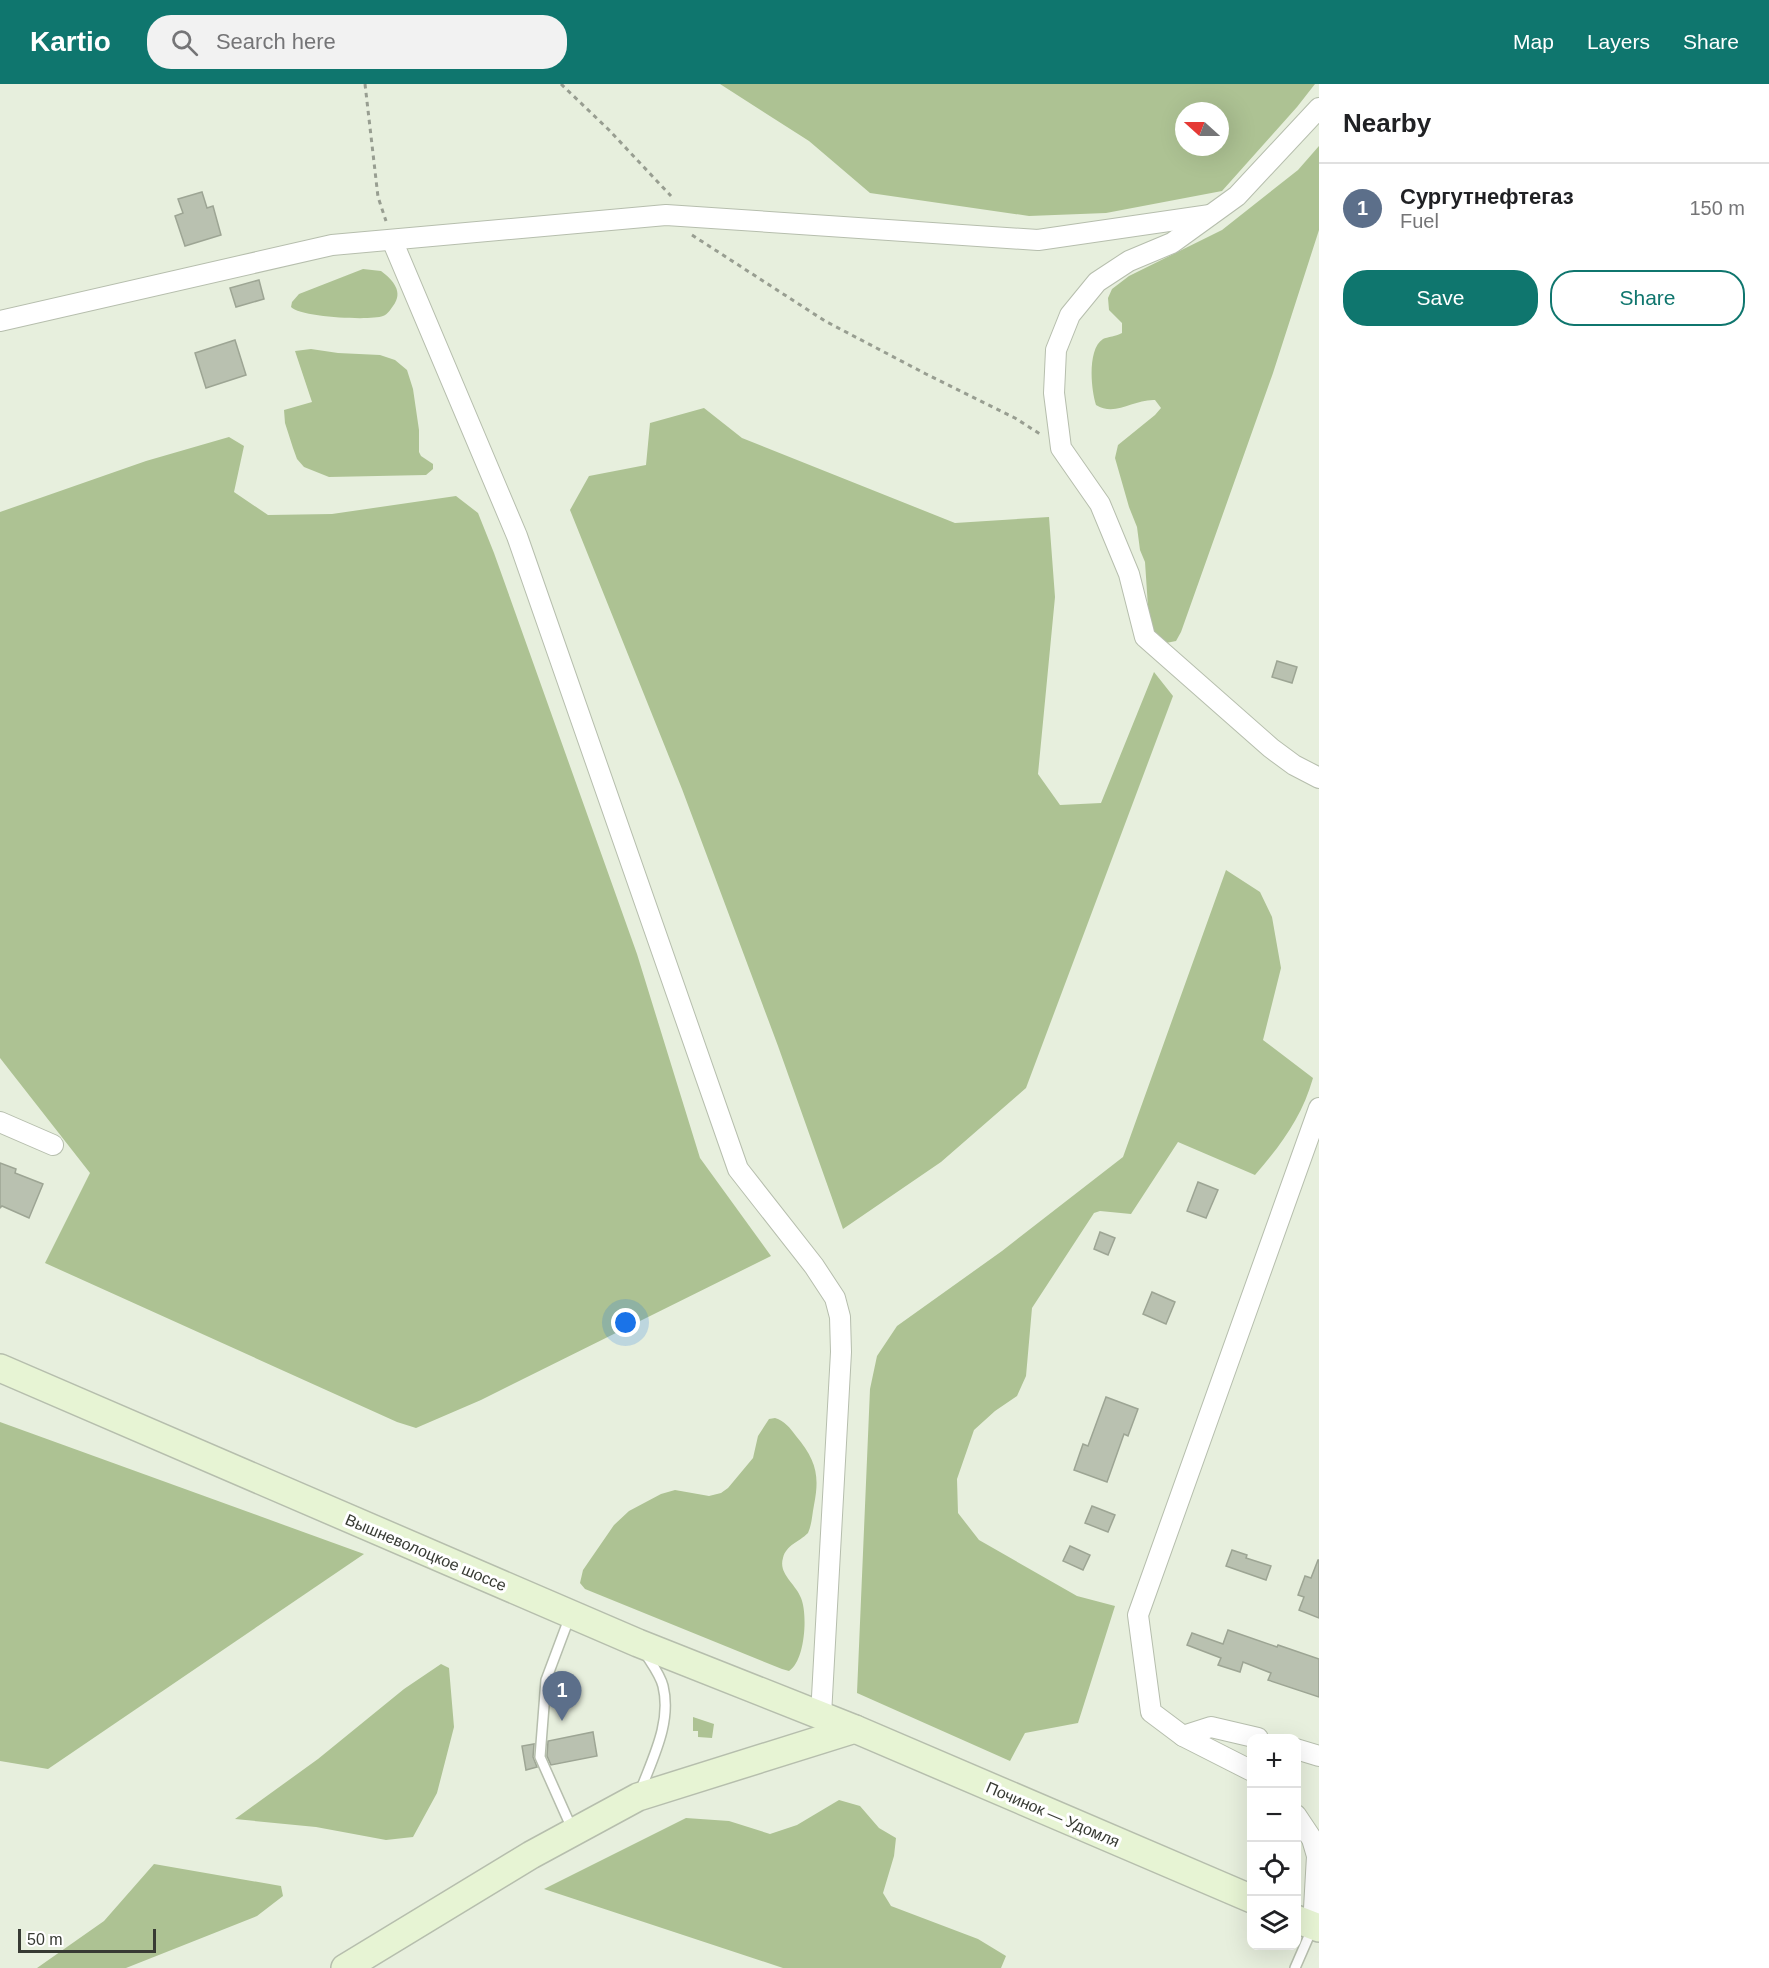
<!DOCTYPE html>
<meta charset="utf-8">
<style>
:root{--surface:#fff;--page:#f2f2f2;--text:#202124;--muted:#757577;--line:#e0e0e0;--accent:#0f766e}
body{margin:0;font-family:Helvetica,sans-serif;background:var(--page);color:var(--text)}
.controls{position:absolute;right:18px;bottom:18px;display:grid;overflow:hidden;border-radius:12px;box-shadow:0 6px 24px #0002}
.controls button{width:54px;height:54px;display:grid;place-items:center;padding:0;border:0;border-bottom:2px solid var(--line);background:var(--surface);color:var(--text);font:30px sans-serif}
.compass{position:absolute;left:1175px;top:18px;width:54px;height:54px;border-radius:50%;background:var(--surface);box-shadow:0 6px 24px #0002;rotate:291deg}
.scale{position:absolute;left:18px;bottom:15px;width:138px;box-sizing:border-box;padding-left:6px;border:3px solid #373a33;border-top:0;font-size:16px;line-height:21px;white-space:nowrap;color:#373a33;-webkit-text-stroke:4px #fff;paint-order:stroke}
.you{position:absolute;left:626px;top:1239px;width:21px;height:21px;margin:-15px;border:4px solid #fff;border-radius:50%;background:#1a73e8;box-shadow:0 0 0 9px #1a73e833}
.badge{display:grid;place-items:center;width:39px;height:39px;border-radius:50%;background:var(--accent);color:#fff;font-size:20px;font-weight:700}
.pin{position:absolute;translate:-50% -50px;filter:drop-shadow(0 2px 3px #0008)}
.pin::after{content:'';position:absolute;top:32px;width:21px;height:18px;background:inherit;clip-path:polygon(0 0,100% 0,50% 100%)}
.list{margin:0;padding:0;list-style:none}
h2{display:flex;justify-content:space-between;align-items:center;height:78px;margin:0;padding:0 24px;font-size:26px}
h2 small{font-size:20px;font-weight:400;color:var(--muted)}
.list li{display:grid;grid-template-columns:39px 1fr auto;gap:18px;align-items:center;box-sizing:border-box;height:90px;padding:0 24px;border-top:2px solid var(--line)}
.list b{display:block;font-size:22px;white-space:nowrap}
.list p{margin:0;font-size:20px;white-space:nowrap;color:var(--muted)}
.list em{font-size:20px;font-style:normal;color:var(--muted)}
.actions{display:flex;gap:12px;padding:18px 24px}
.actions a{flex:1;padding:14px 0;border:2px solid var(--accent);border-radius:24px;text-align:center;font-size:21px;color:var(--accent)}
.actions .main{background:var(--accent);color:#fff}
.icon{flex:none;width:33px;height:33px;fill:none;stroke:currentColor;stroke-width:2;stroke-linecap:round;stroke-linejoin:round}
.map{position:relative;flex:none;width:1319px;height:1884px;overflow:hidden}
header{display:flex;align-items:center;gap:36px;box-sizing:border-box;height:84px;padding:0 30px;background:var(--accent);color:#fff}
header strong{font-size:28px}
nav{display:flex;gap:33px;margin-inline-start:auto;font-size:21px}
.search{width:420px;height:54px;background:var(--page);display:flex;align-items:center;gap:15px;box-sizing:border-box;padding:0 21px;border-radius:24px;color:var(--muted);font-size:22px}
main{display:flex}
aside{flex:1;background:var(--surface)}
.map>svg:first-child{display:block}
</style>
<header>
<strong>Kartio</strong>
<div class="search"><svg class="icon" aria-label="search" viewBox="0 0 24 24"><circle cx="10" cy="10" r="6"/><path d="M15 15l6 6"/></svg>Search here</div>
<nav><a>Map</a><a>Layers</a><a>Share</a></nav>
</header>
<main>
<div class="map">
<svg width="1319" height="1884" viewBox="0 0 1319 1884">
<rect width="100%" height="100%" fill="#e7efdd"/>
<g fill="#adc293" fill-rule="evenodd">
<path d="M720,0H1315L1297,23L1222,107L1106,129L1029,132L870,109L809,57ZM1184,27H1220V63H1184Z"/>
<path d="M1319,62V146L1273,289L1181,548L1176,557L1166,559L1157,556L1149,538L1145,478L1140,466L1137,443L1129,423L1115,374L1118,361L1155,331L1161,324L1155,316C1133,315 1116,333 1096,321C1091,306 1087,265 1103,255C1107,253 1117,252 1122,249V239L1109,226L1108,214L1112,205L1129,192L1222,146L1298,86Z"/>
<path d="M363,185L381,187C393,196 404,208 393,222C390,226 388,230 383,232C370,237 300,233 291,223L292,218L299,210Z"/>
<path d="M311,265L338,269L380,271L395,276L407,286L413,305L419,346V368L421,372L433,380V385L426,391L329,393L304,383L297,375L293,364L285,339L284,326L312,318L295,267Z"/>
<path d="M704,324L742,354L955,439L1049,433L1055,513L1038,690L1060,721L1101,719L1154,588L1173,612L1026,1004L941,1078L843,1145L778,962L682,705L570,426L589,392L646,381L650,339Z"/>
<path d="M229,353L244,362L234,408L268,431L332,430L456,412L478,429L494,469L637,870L700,1074L771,1172L481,1316L416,1344L397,1338L45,1179L90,1089L0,974V428L146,377Z"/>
<path d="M1226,786L1260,808L1272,833L1281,884L1263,956L1313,994C1302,1033 1281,1061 1255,1091L1178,1058L1131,1130L1100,1127L1094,1129L1032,1224L1026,1292L1017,1312L995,1327L974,1346L957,1395L958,1429L979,1456L1077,1512L1115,1522L1078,1639L1025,1649L1010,1677L857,1609L870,1305L877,1272L897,1242L1002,1167L1123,1073Z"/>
<path d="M775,1334C785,1337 790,1344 796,1352C816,1376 820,1391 814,1421C812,1431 812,1440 808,1449C799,1458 786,1461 783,1474C778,1490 796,1500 801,1514C808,1531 805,1577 789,1587L782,1585L585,1505L580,1499L583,1486L614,1441L629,1427L661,1410L675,1406L709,1412L721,1409L728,1404L753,1374L758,1352L769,1335Z"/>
<path d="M0,1338L364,1470L48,1685L0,1677Z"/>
<path d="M441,1580L449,1584L454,1643L437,1709L413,1753L386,1756L316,1743L235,1735L318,1675L404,1605Z"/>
<path d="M693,1633L714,1640L712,1654L698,1653V1647H693Z"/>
<path d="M839,1716L860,1722L879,1744L896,1754L894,1772L883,1809L891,1822L978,1855L1006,1872L1001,1884H783L544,1805L686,1734L729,1737L770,1750L797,1741Z"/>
<path d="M154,1780L281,1802L283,1812L257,1832L126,1884H37L104,1837Z"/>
</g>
<g fill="#b9c1b0" stroke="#9da594" stroke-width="1.5">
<path d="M202,108L207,124L213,122L221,151L185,162L175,132L183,129L178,115Z"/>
<path d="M259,196L264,215L236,223L230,204Z"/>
<path d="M235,256L246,291L206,304L195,269Z"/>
<path d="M1277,577L1297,583L1292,599L1272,593Z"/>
<path d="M0,1079L16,1085L15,1089L43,1100L29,1134L2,1122L0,1124Z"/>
<path d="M1198,1098L1218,1106L1206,1134L1187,1127Z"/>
<path d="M1100,1148L1115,1154L1108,1171L1094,1165Z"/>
<path d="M1152,1208L1175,1218L1166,1240L1143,1230Z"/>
<path d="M1106,1313L1138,1325L1128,1352L1124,1350L1107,1398L1074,1386L1083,1360L1088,1362Z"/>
<path d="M1092,1422L1115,1431L1108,1448L1085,1439Z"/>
<path d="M1070,1462L1090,1471L1083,1486L1063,1477Z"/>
<path d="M1232,1466L1247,1471L1246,1474L1271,1482L1266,1496L1226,1482Z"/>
<path d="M1318,1476H1319V1534L1299,1526L1304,1513L1298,1511L1305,1492L1311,1494Z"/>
<path d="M1228,1546L1277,1563L1278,1561L1319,1575V1613L1268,1596L1271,1589L1243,1578L1240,1588L1218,1581L1221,1574L1187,1561L1192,1549L1223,1560Z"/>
<path d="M593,1648L597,1672L551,1681L547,1672L548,1657Z"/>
<path d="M534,1660L533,1673L537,1683L526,1686L522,1662Z"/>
</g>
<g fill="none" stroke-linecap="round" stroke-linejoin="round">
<defs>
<g id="service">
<path d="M570,1532L546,1596L540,1673L573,1747"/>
<path d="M640,1708C652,1675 672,1639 663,1602C660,1590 651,1579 645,1569"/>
<path d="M1295,1884L1312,1845"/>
</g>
<g id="minor">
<path d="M1319,24L1237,112L1172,159L1129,177L1097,198L1070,231L1056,266L1054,309L1061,364L1100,420L1129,490L1145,553L1271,664L1294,681L1319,694"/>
<path d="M392,156L517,452L738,1085L814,1182L835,1214L840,1233L841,1268L821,1631"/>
<path d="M0,237L332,161L666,131L1038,156L1210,131"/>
<path d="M0,1038L53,1061"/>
<path d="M1183,1652L1211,1643L1258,1654"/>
<path d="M1296,1665L1319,1672"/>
<path d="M1252,1687L1183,1652L1151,1628L1138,1531L1319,1024"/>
<path d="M1296,1731L1312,1755L1317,1772L1313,1842"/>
</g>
<g id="secondary">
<path d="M0,1284L638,1559L855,1645L1252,1815"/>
<path d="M1296,1835L1319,1844"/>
<path d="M345,1884L531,1771L638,1713L855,1645"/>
</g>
</defs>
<use href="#service" stroke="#b6bead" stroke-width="12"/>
<use href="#minor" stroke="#b6bead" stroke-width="22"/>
<use href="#secondary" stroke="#b6bead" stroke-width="30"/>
<g stroke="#989e91" stroke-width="3" stroke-dasharray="4.5 4.5" stroke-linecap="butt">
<path d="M365,0L378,113L386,137"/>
<path d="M561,0L609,46L671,112"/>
<path d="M692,151L825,237L926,290L1015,334L1040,350"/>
</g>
<use href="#service" stroke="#fff" stroke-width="9"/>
<use href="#minor" stroke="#fff" stroke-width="20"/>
<use href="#secondary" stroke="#e7f4d4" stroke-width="27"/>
</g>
<g text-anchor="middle" stroke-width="6" stroke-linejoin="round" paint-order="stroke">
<g font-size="16" fill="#373a33" stroke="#fff">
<text transform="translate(426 1468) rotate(23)" y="6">Вышневолоцкое шоссе</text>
<text transform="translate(1053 1730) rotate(23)" y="6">Починок — Удомля</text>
</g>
</g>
</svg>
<div class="controls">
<button>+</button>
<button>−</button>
<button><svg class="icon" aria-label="locate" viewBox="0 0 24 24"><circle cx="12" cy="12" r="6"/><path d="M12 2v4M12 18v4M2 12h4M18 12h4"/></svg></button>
<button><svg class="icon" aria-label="layers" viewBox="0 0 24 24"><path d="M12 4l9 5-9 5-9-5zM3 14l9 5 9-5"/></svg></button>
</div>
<svg class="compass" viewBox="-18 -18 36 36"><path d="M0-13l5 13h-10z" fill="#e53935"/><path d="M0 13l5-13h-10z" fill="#757577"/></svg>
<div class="scale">50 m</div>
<div class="you"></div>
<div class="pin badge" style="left:562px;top:1637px;background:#5c6f8a">1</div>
</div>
<aside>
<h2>Nearby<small></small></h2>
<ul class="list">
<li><span class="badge" style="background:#5c6f8a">1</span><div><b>Сургутнефтегаз</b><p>Fuel</p></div><em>150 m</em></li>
</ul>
<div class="actions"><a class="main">Save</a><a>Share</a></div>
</aside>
</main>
